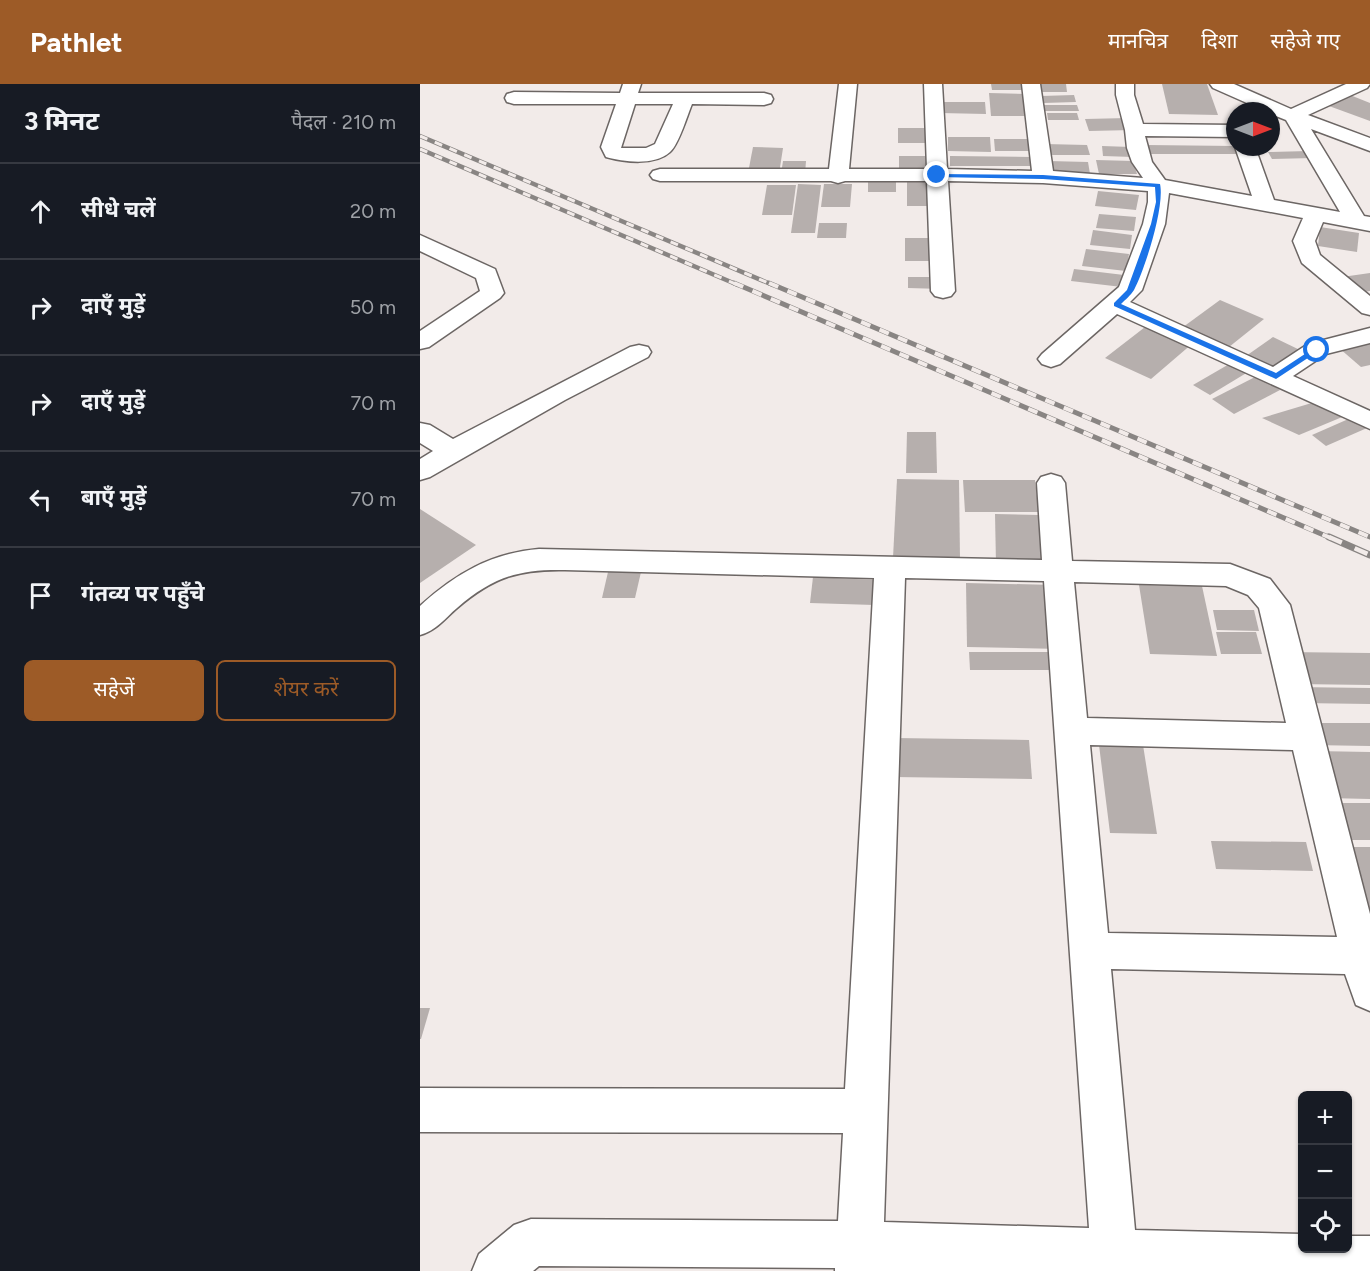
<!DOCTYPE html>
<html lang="hi">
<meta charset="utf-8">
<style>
:root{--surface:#171b24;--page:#242831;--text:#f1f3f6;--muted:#9ea1a6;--line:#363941;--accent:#9d5b27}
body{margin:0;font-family:Figtree,"Noto Sans Devanagari",sans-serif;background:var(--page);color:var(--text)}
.controls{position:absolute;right:18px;bottom:18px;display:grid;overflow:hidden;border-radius:9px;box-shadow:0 2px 4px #0004}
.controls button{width:54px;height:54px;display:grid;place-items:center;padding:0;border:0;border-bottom:2px solid var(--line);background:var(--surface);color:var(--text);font:30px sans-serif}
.compass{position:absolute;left:806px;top:18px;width:54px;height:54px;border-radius:50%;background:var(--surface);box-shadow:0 2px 4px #0004;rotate:90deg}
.stop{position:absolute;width:18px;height:18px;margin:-14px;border:4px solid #1a73e8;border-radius:50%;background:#fff}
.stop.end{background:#1a73e8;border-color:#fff;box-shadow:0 2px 6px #0008}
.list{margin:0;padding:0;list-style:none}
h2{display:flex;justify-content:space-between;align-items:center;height:78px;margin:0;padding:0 24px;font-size:26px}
h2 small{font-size:20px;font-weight:400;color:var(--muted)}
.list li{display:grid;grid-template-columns:39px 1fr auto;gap:18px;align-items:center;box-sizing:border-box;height:96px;padding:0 24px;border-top:2px solid var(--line)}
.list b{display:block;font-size:22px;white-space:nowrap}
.list em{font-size:20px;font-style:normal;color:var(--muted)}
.actions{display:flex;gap:12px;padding:18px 24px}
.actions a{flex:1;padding:14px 0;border:2px solid var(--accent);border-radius:9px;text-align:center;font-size:21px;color:var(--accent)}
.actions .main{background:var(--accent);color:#fff}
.icon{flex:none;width:33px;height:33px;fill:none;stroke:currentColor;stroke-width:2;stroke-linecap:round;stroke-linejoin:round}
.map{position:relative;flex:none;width:950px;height:1187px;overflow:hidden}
header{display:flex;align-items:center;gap:36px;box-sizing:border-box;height:84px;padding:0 30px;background:var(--accent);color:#fff}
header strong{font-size:28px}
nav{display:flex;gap:33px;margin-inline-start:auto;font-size:21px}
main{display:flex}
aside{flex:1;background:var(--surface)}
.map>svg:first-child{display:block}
</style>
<header>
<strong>Pathlet</strong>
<nav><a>मानचित्र</a><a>दिशा</a><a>सहेजे गए</a></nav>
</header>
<main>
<aside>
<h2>3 मिनट<small>पैदल · 210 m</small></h2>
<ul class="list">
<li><svg class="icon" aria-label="ahead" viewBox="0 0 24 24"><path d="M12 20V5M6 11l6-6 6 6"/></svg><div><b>सीधे चलें</b></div><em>20 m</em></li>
<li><svg class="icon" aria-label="right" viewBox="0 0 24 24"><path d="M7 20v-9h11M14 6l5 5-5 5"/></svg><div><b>दाएँ मुड़ें</b></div><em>50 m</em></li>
<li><svg class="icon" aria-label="right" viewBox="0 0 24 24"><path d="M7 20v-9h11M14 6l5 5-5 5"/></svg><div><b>दाएँ मुड़ें</b></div><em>70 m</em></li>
<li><svg class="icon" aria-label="left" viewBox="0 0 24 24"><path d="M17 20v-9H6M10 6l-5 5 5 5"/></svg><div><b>बाएँ मुड़ें</b></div><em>70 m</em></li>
<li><svg class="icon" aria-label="arrive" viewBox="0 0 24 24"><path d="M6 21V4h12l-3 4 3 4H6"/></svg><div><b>गंतव्य पर पहुँचे</b></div></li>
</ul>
<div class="actions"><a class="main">सहेजें</a><a>शेयर करें</a></div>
</aside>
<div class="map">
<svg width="950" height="1187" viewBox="0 0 950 1187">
<rect width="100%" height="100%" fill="#f2ebe9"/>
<g fill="#b6afad">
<path d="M571,0H603L604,6H572Z"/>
<path d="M615,0H646L647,8H616Z"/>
<path d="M742,0H787L798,31L749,30Z"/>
<path d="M569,9L608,10L612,32H571Z"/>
<path d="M654,11L656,18L623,19L621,12Z"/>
<path d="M930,11L950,19V37L909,22Z"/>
<path d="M519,18H565L566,30L520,29Z"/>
<path d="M623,21H657L659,27H624Z"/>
<path d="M627,29H657L659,36H628Z"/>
<path d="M708,34L713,46L669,47L665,35Z"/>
<rect x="478" y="44" width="33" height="15"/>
<path d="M528,53H570L571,68L528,67Z"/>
<path d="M574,55H614L616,67H575Z"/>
<path d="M625,60L667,61L670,71H626Z"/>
<path d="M726,61L815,62L821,63L823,70H729Z"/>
<path d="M682,62L711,63L713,73L683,72Z"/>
<path d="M333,63L363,64L359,90L328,89Z"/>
<path d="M889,67L893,74L852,75L848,68Z"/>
<path d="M479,72H515L516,88H479Z"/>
<path d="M530,72L612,73L614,82H530Z"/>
<path d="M676,76L713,77L717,90H679Z"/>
<path d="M363,77H386L385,90H361Z"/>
<path d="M628,77L668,78L670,90H630Z"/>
<rect x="448" y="96" width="28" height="12"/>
<rect x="487" y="96" width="27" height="26"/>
<path d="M378,100L401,101L395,149H371Z"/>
<path d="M404,100H432L430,123H401Z"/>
<path d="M347,101H376L372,131H342Z"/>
<path d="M678,107L719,111L716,126L675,122Z"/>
<path d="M679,130L716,133L714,147L676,144Z"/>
<path d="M399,139H427L426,154H397Z"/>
<path d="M900,143L939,149L937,168L898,162Z"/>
<path d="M673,146L712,151L710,165L670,161Z"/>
<path d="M485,154H515L516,177H485Z"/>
<path d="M666,165L709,170L706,187L662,182Z"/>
<path d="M654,185L704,191L702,203L651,197Z"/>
<path d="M950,189V207L937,209L922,193Z"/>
<path d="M488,193H522V205L488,204Z"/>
<path d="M800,216L844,235L804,267L759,246Z"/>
<path d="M729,240L773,259L731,295L685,274Z"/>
<path d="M853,253L884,268L858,287L826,272Z"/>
<path d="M950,256V281L941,283L919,264Z"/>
<path d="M811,279L828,288L790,311L773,301Z"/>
<path d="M837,292L860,306L814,330L792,315Z"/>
<path d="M895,318L927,331L879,351L842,334Z"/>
<path d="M933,333L947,344L906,362L892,351Z"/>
<path d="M487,348H516L517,389H486Z"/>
<path d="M477,395L539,396L540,475L473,474Z"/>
<path d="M543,396H615L619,428H545Z"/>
<path d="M0,425L56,461L0,499Z"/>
<path d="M575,430L619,431L622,482L576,480Z"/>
<path d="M188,488H221L215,514H182Z"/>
<path d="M393,493L456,496L454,521L390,519Z"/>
<path d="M546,499L635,501L640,565L547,563Z"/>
<path d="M719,501L782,502L797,572L730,570Z"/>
<path d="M793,526H834L839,547L797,546Z"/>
<path d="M796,548H836L842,570H801Z"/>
<path d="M549,568H628L630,586H550Z"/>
<path d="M866,568L950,569V601L875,600Z"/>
<path d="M876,603L950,604V620L880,619Z"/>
<path d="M885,639H950V662L891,661Z"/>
<path d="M475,654L609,656L612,695L474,693Z"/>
<path d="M679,661H723L737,750L690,749Z"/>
<path d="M895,667L950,668V715L907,714Z"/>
<path d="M905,719H950V756H915Z"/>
<path d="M791,757L886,758L893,787L796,785Z"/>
<path d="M918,763H950V850Z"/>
<path d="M0,924H10L1,955H0Z"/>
</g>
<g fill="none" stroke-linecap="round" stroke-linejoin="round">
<defs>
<g id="street">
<path d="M203,0H221L218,9H344L351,11L353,15L351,19L344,21L272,20C267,32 259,60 250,68C235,82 204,78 186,73L181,63L196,20H94L87,18L85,14L87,10L94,8L200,9ZM215,20H253L235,60L226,64H201Z"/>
<path d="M419,0H437L429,85H507L504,0H522L527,85L612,87L602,0H620L633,87L723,94L712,78L707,64L705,46L696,11V0H714V11L723,40L815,41V53L725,52L732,78L745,96L832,112L815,63H835L854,116L920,128L866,36L851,30V27H845L793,4L790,0H814L871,25L926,0H950L947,4L888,31L950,54V67L891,45L944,132L950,133V147L903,138L895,157L900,171L950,212V231L942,229L882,179L873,157L883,134L749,109L745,140L722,206L710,218L853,283L888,260L950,244V259L906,270L873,292L950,327V345L697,230L640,280L631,283L622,280L618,275L622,270L699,203L723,140L728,118V107L623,99L528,97L535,207L531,212L523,214L515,212L511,207L507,97H425L418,99L411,97H240L233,95L230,91L233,87L240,85H409Z"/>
<path d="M0,151L75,185L84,209L80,214L9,263L0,265V247L60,207L56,194L0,167Z"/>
<path d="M219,261L228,263L231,268L228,273L145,316L10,393L0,396V375L13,367L0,359V339L10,341L33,355L210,263Z"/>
<path d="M631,390L641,393L645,399L652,477L810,480L850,495L870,521L950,830V927L936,921L925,890L691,885L715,1146L882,1150V1164H928V1152H950V1187H415V1184L119,1182L113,1187H52L59,1170L94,1141L111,1135L418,1137L423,1049L0,1048V1004L425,1005L454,494L145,486C99,485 73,493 37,524C25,534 16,547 0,551V522C35,490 71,469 119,465L622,476L617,399L621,393ZM485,494L624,497L669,1144L464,1138ZM654,498L806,502L828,511L839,524L866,639L667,634ZM670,661L873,666L917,853L688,849Z"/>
</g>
</defs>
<use href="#street" stroke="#6c6664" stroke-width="3"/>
<use href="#street" fill="#fff" fill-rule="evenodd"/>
<defs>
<g id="rail-far2">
<path d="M0,52L353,201"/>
<path d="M0,65L318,201"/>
</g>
<g id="rail-far1">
<path d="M314,199L913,455"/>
<path d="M349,199L950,453"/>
</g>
<path id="rail" d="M909,453L950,471"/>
</defs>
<use href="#rail-far2" stroke="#898583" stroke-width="4.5"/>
<use href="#rail-far1" stroke="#898583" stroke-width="5"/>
<use href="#rail" stroke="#898583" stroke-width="7"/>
<use href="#rail-far2" stroke="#f2ebe9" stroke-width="3" stroke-dasharray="8" stroke-linecap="butt"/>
<use href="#rail-far1" stroke="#f2ebe9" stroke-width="4" stroke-dasharray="10" stroke-linecap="butt"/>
<use href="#rail" stroke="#f2ebe9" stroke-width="4.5" stroke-dasharray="14" stroke-linecap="butt"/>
</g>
<path fill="#1a73e8" d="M517,90L623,91L740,100C745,122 725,185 714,206C711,211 705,216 701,220L856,289L894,264L900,266L856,295L694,222V219L707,206L731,140L736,118L735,103L623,95L515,93Z"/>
</svg>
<div class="controls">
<button>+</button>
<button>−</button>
<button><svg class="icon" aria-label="locate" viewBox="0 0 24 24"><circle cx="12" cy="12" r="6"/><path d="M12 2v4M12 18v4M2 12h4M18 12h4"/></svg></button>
</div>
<svg class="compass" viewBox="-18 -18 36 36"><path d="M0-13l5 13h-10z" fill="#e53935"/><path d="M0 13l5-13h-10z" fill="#9ea1a6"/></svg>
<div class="stop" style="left:897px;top:266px"></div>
<div class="stop end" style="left:517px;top:91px"></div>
</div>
</main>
